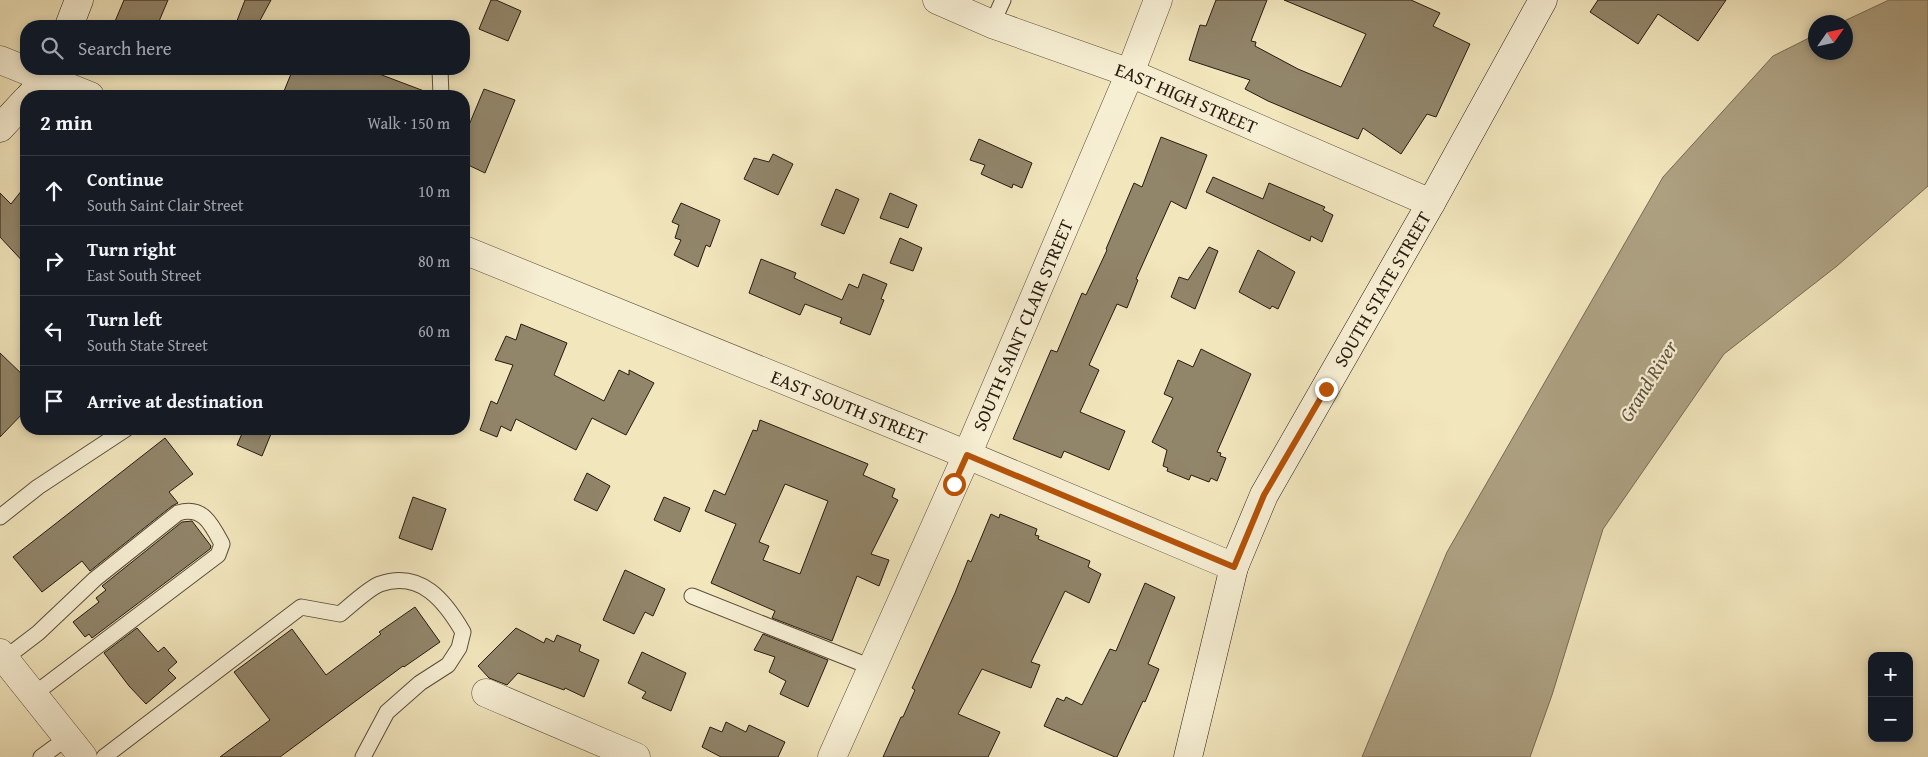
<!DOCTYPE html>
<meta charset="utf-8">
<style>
:root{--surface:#171b24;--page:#242831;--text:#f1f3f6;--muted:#9ea1a6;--line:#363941}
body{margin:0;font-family:"Gentium Book Plus",serif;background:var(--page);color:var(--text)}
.controls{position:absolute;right:15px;bottom:15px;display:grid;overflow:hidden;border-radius:10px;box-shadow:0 2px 8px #0003}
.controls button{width:45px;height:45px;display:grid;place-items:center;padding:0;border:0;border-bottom:1px solid var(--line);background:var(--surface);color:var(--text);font:25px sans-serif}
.compass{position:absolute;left:1808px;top:15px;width:45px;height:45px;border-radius:50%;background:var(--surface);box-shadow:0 2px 8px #0003;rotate:56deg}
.stop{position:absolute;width:15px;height:15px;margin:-11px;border:4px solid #b45309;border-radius:50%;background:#fff}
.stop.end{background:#b45309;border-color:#fff;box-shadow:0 1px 5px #0008}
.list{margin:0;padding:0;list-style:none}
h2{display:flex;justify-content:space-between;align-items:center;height:65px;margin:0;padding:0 20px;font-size:21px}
h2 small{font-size:16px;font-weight:400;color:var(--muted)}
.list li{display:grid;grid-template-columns:32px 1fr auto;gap:15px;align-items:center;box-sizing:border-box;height:70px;padding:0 20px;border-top:1px solid var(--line)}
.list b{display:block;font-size:19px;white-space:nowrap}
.list p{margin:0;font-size:16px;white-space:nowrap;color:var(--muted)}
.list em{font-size:16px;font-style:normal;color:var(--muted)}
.icon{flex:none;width:28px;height:28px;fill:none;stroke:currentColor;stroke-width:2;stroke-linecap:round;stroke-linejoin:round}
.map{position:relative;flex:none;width:1928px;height:757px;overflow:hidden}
.search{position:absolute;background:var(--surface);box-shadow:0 2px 8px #0003;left:20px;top:20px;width:450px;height:55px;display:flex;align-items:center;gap:12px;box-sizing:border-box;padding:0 18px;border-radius:20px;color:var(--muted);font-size:19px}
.panel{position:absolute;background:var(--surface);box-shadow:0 2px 8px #0003;left:20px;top:90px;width:450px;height:345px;border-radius:20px}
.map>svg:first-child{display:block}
</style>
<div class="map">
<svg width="1928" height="757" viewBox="0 0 1928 757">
<rect width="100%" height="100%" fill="#f2e6bd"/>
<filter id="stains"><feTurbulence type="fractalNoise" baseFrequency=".004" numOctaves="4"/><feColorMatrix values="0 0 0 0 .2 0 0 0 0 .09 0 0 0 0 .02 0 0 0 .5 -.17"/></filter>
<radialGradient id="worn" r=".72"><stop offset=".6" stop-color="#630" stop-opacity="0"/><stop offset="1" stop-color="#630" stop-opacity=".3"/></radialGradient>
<path fill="#ada182" stroke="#776b54" d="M1889,0H1928V186L1837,266L1724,354L1603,529L1552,695L1530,757H1362L1447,552L1663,177L1773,56L1815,35L1816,52H1846V22H1842Z"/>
<g fill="#91856a" stroke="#271b10" fill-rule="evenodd">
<path d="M124,0H168L157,26H113Z"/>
<path d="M245,0H271L257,26H235Z"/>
<path d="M491,0H496L521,11L508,41L479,29Z"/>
<path d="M1216,0H1267L1251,41L1256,42L1255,46L1298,69L1341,87L1366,34L1284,0H1411L1440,13L1433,26L1470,44L1436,117L1427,114L1401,154L1363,128L1358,139L1268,101L1245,89L1250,80L1189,60L1200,25L1206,26Z"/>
<path d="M1598,0H1726L1698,41L1658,14L1638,44L1590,12Z"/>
<path d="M293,69H366L432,94V96H282Z"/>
<path d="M484,89L515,100L485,173L464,163V137Z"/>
<path d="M1161,137L1207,155L1186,209L1171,201L1136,279L1138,280L1127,308L1117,304L1089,365L1099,370L1080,412L1125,431L1109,470L1064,451L1061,458L1013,439L1051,350L1057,352L1082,293L1086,295L1107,250L1106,249L1134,183L1142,187Z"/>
<path d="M979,139L1032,163L1022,188L1013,184L1012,188L981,174L985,165L970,160Z"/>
<path d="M773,154L793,164L778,195L744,179L754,158L769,162Z"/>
<path d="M1213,177L1263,199L1269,183L1325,207L1323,210L1333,215L1322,242L1311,236L1310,241L1206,192Z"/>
<path d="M26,185V265L0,237V193L11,204Z"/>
<path d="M836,189L859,199L844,234L821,225Z"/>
<path d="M890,193L917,205L908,228L880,218Z"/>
<path d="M681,203L720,220L710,247L706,245L698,267L674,255L681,240L675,238L679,225L672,222Z"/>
<path d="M900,238L922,248L913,271L890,263Z"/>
<path d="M1209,247L1218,251L1195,309L1171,297L1179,277L1188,280Z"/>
<path d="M1258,250L1295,272L1278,309L1272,306L1270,309L1239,292Z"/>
<path d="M761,259L796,273L794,278L842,300L849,284L858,288L863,274L887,284L881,299L884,300L870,335L840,323L842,318L805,304L800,315L749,293Z"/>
<path d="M521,324L567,343L554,375L604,401L619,370L629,375V370L654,383L626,435L592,418L576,450L516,419L511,431L501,426L497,437L480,430L491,401L497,404L513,365L495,360L506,336L516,340Z"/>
<path d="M1201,349L1251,374L1217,452L1221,453L1220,456L1226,458L1217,481L1211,478L1209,482L1191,475L1189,480L1167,471L1168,468L1163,466L1167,450L1152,442L1173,398L1164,394L1178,360L1193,367Z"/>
<path d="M0,353L26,378V410L0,437Z"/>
<path d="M760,420L868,464L863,475L895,489L892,497L898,500L871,554L889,560L879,586L857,576L832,641L772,618L775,611L711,583L736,524L705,511L714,490L725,495L753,430L757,431ZM785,484L828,501L800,574L763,560L769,546L759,542Z"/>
<path d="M244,429H273L262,456L237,445Z"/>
<path d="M165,438L193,474L169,492L178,503L172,506L90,571L82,561L42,592L13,557Z"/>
<path d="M587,473L610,486L597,511L574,500Z"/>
<path d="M413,497L446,509L432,550L399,538Z"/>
<path d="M664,497L690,508L680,532L654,520Z"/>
<path d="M991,514L999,518L1000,514L1037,529L1035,535L1039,536L1038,539L1090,561L1088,567L1101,574L1089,603L1065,591L1031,662L1040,665L1031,688L982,669L958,714L1000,732L988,757H883L901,717H903L915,690L912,688L955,593L968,560L971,562Z"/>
<path d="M192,521L211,546L210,549L92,638L89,634L85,637L73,622L99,602L96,598L106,590L102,586L182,522Z"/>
<path d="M625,570L665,589L653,616L645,612L634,634L603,620Z"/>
<path d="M1145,583L1175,597L1148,664L1159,669L1145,702L1143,701L1117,757H1115L1044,726L1057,698L1064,701L1066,697L1082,705L1110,649L1116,651Z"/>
<path d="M415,607L440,642L404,667L403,666L280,757H220L270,720L234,672L292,629L326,675L381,634L379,632Z"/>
<path d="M137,628L158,652L164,647L177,662L168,670L176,678L146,704L129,686L104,653Z"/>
<path d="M516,628L544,643L546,638L554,642L557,635L581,645L579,651L599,660L584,697L565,688L564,690L518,673L507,685L489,678L478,666Z"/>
<path d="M763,634L828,660L808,707L780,694L786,681L769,672L775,657L754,650Z"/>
<path d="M642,652L686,673L671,711L642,698L646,692L628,683Z"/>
<path d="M726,722L746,732L749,725L785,742L778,757H721L702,747L710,727L722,732Z"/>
</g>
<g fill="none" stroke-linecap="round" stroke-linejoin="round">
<defs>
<g id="lane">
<path d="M992,24L1003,0"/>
<path d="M440,69L441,96"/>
<path d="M0,517L38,487L126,429"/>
<path d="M692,596L871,667"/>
<path d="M0,662L38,633L95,579L178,513C203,505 212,525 222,544L218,555L33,695"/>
<path d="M41,757L67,738"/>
<path d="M104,757L301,607L340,614C349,607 370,587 380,584C421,570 445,601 463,632L459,648L448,665L420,683L387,712L363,757"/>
</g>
<g id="street">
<path id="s1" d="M937,0L992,24L1130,73L1431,203"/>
<path d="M0,60L90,96"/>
<path id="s2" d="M464,250L941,444L1234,567"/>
<path d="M0,653L83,757"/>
<path d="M486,693L636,757"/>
<path id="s3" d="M832,757L967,455L1130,73L1158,0"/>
</g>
<g id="secondary">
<path d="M69,26L79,0"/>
<path d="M30,96L47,78L51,69"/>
<path d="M0,128L26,100"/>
<path id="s4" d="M1188,757L1234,567L1264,495L1431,203L1543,0"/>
</g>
</defs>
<use href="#lane" stroke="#5a4e3b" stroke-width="17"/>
<use href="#street" stroke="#5a4e3b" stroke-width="29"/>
<use href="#secondary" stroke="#271b10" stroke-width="29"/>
<use href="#lane" stroke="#f7efd4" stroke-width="15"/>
<use href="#street" stroke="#f7efd4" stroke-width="28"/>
<use href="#secondary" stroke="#f7efd4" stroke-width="28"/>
</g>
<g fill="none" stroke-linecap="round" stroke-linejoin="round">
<path stroke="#b45309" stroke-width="6" d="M954,484L967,455L1234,567L1264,495L1326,389"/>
</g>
<g text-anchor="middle" stroke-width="4.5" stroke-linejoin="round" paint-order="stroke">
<g font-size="19" fill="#271b10" stroke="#f7efd4">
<text dy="7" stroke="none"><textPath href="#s1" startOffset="268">EAST HIGH STREET</textPath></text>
<text dy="7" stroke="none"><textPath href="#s4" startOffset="511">SOUTH STATE STREET</textPath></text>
<text dy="7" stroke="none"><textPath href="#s3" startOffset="472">SOUTH SAINT CLAIR STREET</textPath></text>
<text dy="7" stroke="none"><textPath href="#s2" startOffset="416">EAST SOUTH STREET</textPath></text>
</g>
<g font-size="20" font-style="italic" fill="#5d513e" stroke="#f7efd4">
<text transform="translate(1648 381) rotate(-58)" y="7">Grand River</text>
</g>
</g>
<rect width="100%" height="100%" filter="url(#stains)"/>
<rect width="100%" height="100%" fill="url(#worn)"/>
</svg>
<div class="controls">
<button>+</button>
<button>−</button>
</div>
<svg class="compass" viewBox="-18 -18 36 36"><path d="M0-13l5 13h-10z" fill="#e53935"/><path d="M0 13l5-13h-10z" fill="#9ea1a6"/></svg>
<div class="stop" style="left:954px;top:484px"></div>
<div class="stop end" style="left:1326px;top:389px"></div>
<div class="search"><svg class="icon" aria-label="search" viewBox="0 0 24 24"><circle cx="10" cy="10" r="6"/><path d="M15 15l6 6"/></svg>Search here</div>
<section class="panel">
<h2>2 min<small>Walk · 150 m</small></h2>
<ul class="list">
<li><svg class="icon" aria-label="ahead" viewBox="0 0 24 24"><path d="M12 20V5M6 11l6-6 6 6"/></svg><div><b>Continue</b><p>South Saint Clair Street</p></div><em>10 m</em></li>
<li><svg class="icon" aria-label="right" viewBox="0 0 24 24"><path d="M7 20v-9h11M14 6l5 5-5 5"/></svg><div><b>Turn right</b><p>East South Street</p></div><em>80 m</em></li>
<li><svg class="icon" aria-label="left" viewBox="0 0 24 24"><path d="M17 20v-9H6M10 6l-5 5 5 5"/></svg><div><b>Turn left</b><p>South State Street</p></div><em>60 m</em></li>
<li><svg class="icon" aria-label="arrive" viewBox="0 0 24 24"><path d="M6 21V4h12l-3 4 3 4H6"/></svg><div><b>Arrive at destination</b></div></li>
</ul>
</section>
</div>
